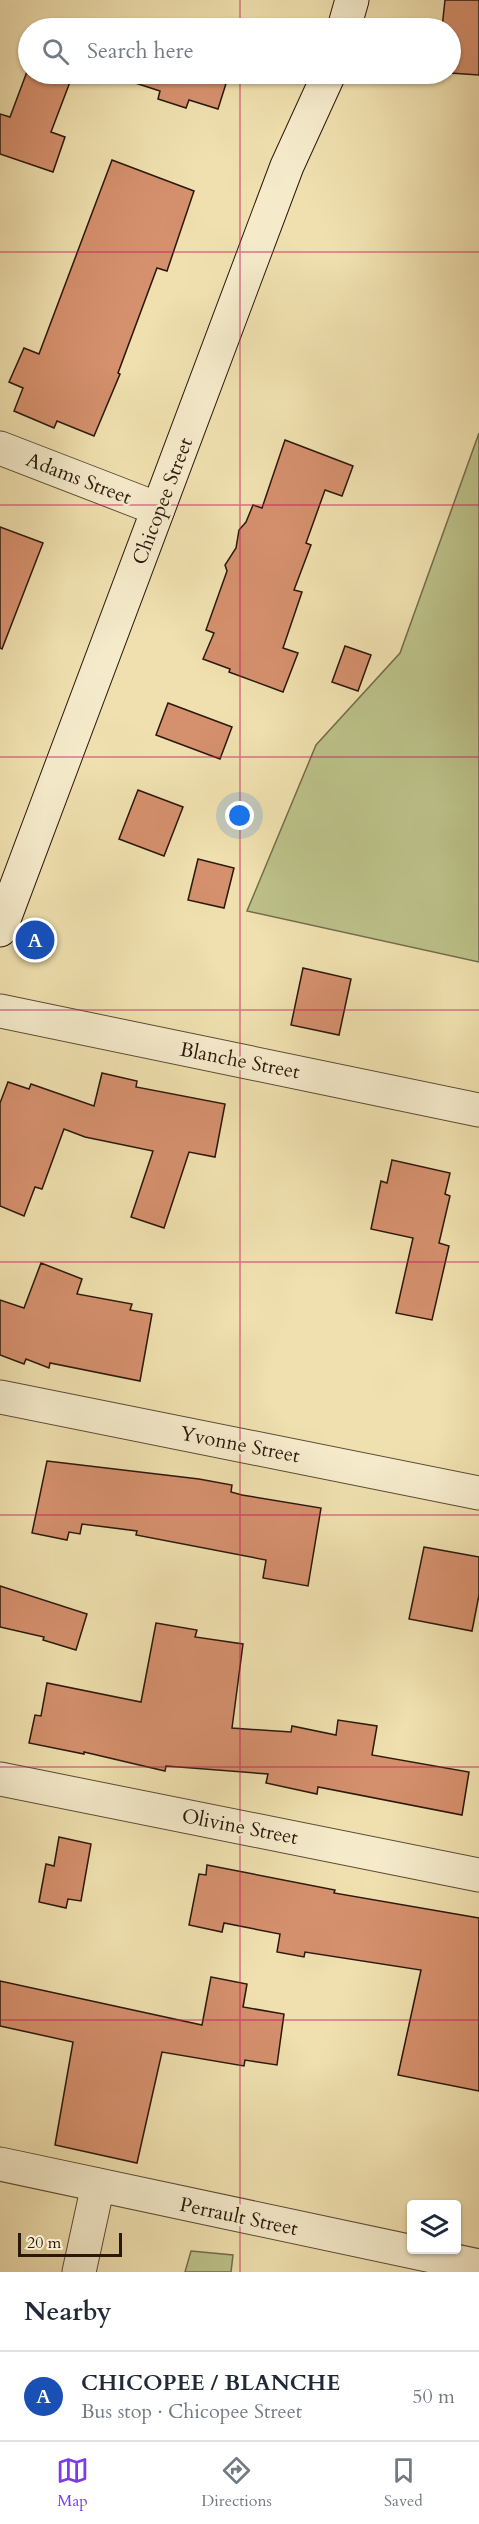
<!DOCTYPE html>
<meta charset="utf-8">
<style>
:root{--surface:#fff;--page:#f2f2f3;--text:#1f2937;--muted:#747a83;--line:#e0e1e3;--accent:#7c3aed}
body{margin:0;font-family:Cardo,serif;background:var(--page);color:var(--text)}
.controls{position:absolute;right:18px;bottom:18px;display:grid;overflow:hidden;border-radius:6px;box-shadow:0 2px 4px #0004}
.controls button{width:54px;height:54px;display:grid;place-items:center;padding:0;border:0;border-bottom:2px solid var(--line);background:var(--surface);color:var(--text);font:30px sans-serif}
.scale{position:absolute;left:18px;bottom:15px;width:104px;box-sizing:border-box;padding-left:6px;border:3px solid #2a180b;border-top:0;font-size:16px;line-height:21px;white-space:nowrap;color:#2a180b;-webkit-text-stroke:4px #f5ebcb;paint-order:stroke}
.you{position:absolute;left:240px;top:816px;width:21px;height:21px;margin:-15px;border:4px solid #fff;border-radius:50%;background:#1a73e8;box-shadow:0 0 0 9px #1a73e833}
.badge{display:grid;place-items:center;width:39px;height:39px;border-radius:50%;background:var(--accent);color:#fff;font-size:20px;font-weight:700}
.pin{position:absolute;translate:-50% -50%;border:3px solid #fff;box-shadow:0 2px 6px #0006}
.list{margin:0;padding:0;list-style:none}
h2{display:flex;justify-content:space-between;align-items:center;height:78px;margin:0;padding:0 24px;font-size:26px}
h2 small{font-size:20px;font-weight:400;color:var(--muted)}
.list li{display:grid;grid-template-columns:39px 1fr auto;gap:18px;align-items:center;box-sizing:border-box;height:90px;padding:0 24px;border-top:2px solid var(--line)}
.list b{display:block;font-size:22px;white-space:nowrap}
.list p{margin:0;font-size:20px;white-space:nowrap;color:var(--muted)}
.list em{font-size:20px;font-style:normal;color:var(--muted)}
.icon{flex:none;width:33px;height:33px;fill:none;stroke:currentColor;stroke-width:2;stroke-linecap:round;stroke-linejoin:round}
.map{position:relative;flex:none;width:479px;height:2272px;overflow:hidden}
.search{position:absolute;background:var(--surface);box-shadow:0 2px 4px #0004;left:18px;right:18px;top:18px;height:66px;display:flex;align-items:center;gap:15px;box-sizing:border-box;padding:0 21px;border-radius:33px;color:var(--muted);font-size:22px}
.sheet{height:168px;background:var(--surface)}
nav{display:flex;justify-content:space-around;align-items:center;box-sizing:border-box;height:84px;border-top:2px solid var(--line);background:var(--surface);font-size:16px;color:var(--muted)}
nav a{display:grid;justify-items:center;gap:3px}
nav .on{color:var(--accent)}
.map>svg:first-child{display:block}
</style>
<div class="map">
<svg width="479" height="2272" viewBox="0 0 479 2272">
<rect width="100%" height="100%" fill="#f0e0af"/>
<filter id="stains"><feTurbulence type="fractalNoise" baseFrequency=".00333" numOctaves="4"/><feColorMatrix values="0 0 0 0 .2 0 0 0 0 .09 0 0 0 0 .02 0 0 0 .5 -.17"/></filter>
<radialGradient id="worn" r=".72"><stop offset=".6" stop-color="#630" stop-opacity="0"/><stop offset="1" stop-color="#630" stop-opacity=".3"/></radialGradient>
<g fill="#bcc189" stroke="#736c4a" stroke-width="1.5">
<path d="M479,433V962L247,911L316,745L400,653Z"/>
<path d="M191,2251L233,2255L231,2272H185Z"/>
</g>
<g fill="#d5906d" stroke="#2a180b" stroke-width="1.5">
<path d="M445,0H479V75L450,73V28H442Z"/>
<path d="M28,69V74H47L70,82L51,132L65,137L53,172L0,154V114L10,117Z"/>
<path d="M127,74H229L218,109L189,100L186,108L158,99L160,91L126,80Z"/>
<path d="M112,160L194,191L167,271L157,268L118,373L120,374L94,436L57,421L54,428L14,411L23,388L9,382L24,348L39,354Z"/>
<path d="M285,440L353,466L342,496L325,490L306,543L311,545L294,590L302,592L283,648L298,653L283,692L229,672L230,669L203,659L214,633L206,630L227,571L225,565L236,548L239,530L246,522L253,505L262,508Z"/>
<path d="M0,527L43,543L2,649L0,648Z"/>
<path d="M345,646L371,655L358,691L332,682Z"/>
<path d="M168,703L232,727L220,759L156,735Z"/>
<path d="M138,790L183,807L164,856L119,839Z"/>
<path d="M198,859L234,868L224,908L188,900Z"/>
<path d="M303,968L351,979L339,1035L291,1025Z"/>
<path d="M102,1073L137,1081L136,1087L225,1104L215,1157L189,1152L164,1228L131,1217L153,1151L85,1137L64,1129L42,1189L35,1187L24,1216L0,1206V1103L8,1082L29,1089L31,1084L94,1106Z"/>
<path d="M392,1160L450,1173L445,1194L450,1196L439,1243L449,1246L432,1320L396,1313L413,1238L371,1229L381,1181L387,1183Z"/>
<path d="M41,1263L82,1279L77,1294L132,1304L130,1310L152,1314L140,1381L50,1363L49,1368L26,1359L24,1364L0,1355V1300L24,1308Z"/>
<path d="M47,1461L199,1479L232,1485L231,1492L242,1495L321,1508L308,1586L263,1578L266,1560L136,1535L137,1531L82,1524L80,1534L69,1532L67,1540L32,1533Z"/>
<path d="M424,1547L479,1557V1595L472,1631L409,1619Z"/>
<path d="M0,1586L87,1614L76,1650L43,1640L44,1637L0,1627Z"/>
<path d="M156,1623L197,1630L195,1637L243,1644L232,1728L291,1732L292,1726L336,1735L338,1720L377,1726L372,1755L469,1772L462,1815L318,1787L317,1794L266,1783L268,1774L166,1766L165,1771L84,1752V1754L29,1743L35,1715L41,1716L47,1683L141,1702Z"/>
<path d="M59,1837L91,1844L81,1901L68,1899L66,1908L39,1902L46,1864L54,1866Z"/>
<path d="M207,1865L335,1890L334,1893L479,1918V2091L398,2075L421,1970L305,1952L304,1957L277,1952L280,1934L224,1923L222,1932L189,1925L199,1874L206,1875Z"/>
<path d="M211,1977L247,1984L243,2007L284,2014L277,2065L245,2060L244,2066L162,2052L137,2163L55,2145L73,2042L0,2026V1981L202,2025Z"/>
</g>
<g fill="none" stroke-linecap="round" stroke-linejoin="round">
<defs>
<g id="street">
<path d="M0,448L158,509"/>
<path d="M0,1011L479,1110"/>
<path d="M0,1397L479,1493"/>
<path d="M0,1779L479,1875"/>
<path d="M0,2164L479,2266"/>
<path d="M79,2272L98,2185"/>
</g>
<g id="secondary">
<path d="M344,28L352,0"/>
<path d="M0,930L287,166L329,74"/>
</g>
</defs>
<use href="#street" stroke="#5c4a34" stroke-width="35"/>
<use href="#secondary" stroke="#2a180b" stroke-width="35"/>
<use href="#street" stroke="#f5ebcb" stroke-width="33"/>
<use href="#secondary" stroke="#f5ebcb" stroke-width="33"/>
</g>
<path fill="none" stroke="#c2185b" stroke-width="1.5" stroke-opacity="0.55" d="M240,0V28M240,74V2272M0,252H479M0,505H479M0,757H479M0,1010H479M0,1262H479M0,1515H479M0,1767H479M0,2020H479"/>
<g text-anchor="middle" stroke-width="5" stroke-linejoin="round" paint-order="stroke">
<g font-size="20" fill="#2a180b" stroke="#f5ebcb">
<text transform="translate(79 478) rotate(21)" y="7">Adams Street</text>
<text transform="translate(162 501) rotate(-69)" y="7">Chicopee Street</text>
<text transform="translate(240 1060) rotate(11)" y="7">Blanche Street</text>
<text transform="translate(240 1444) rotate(11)" y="7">Yvonne Street</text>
<text transform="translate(240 1826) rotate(11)" y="7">Olivine Street</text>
<text transform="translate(239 2216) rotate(12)" y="7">Perrault Street</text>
</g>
</g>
<rect width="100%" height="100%" filter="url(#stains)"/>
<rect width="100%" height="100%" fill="url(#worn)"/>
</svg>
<div class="controls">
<button><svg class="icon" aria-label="layers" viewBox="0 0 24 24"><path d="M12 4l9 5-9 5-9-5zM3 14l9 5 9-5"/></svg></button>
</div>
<div class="scale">20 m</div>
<div class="you"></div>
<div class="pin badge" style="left:35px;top:940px;background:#1a4fb4">A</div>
<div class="search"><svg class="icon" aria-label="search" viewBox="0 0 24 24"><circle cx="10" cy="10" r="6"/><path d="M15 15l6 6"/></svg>Search here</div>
</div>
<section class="sheet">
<h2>Nearby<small></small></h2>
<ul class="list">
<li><span class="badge" style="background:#1a4fb4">A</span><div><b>CHICOPEE / BLANCHE</b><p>Bus stop · Chicopee Street</p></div><em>50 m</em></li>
</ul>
</section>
<nav>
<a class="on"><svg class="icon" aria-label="map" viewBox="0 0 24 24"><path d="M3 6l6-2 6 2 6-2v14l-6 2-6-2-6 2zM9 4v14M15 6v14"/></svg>Map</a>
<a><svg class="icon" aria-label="directions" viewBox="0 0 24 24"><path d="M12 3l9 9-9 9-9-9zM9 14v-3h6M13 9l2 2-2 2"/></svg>Directions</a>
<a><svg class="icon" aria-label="saved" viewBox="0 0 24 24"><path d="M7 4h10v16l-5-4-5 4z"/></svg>Saved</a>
</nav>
